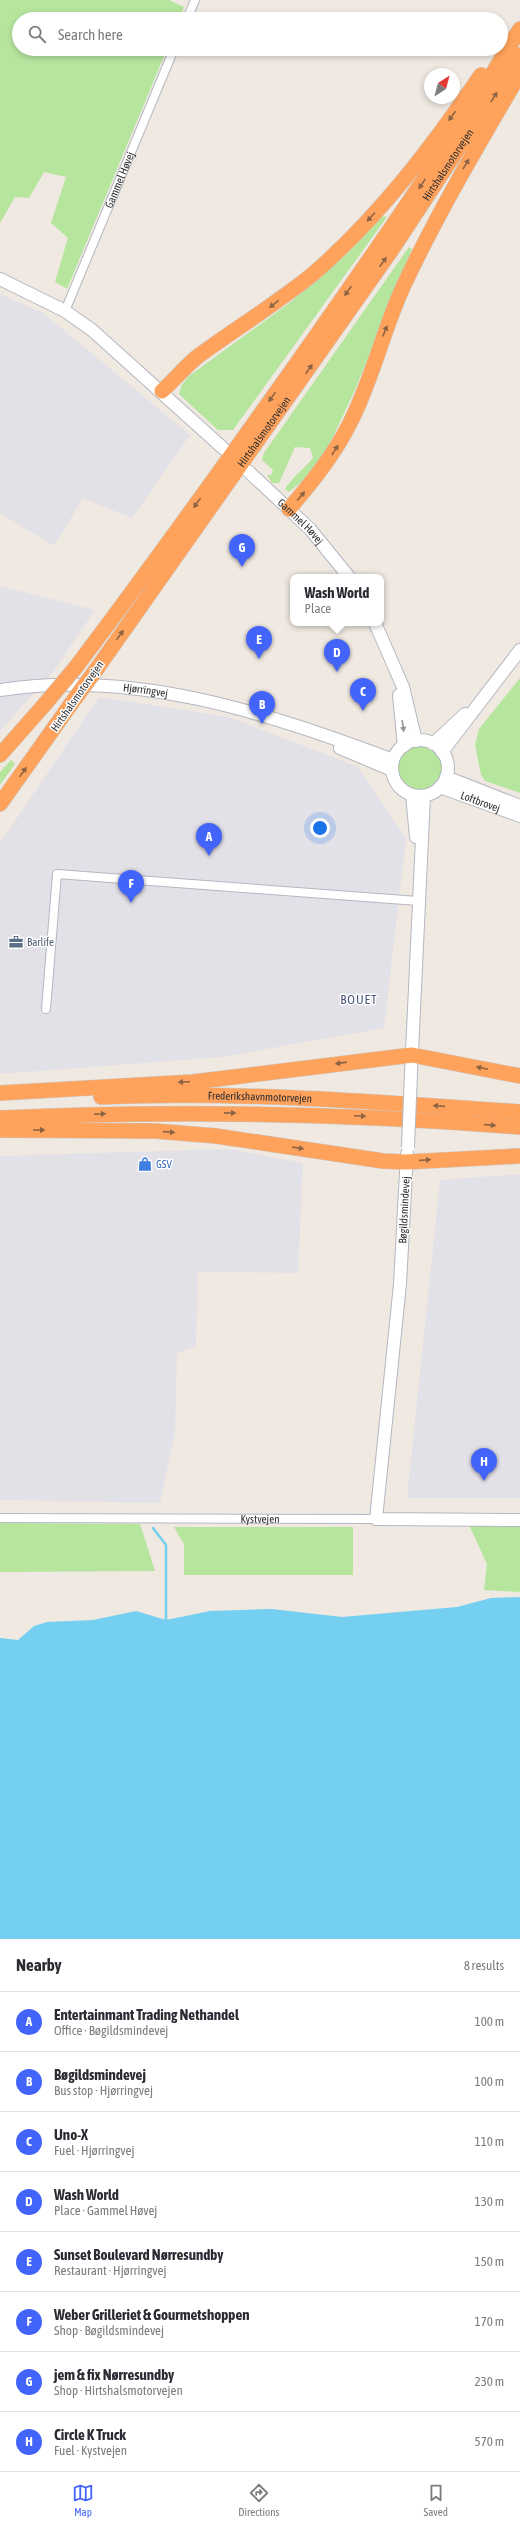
<!DOCTYPE html>
<meta charset="utf-8">
<style>
:root{--surface:#fff;--page:#f2f2f3;--text:#2b2b33;--muted:#7c7c81;--line:#e1e1e2;--accent:#4264fb}
body{margin:0;font-family:"Asap Condensed",sans-serif;background:var(--page);color:var(--text)}
.compass{position:absolute;left:424px;top:68px;width:36px;height:36px;border-radius:50%;background:var(--surface);box-shadow:0 2px 6px #0003;rotate:36deg}
.you{position:absolute;left:320px;top:828px;width:14px;height:14px;margin:-10px;border:3px solid #fff;border-radius:50%;background:#1a73e8;box-shadow:0 0 0 6px #1a73e833}
.badge{display:grid;place-items:center;width:26px;height:26px;border-radius:50%;background:var(--accent);color:#fff;font-size:13px;font-weight:700}
.pin{position:absolute;translate:-50% -33px;filter:drop-shadow(0 1px 2px #0008)}
.pin::after{content:'';position:absolute;top:21px;width:14px;height:12px;background:inherit;clip-path:polygon(0 0,100% 0,50% 100%)}
.popup{position:absolute;left:290px;top:574px;width:94px;height:52px;box-sizing:border-box;display:grid;place-content:center;border-radius:8px;background:var(--surface);filter:drop-shadow(0 1px 3px #0005);font-size:13px;white-space:nowrap;color:var(--muted)}
.popup b{font-size:15px;color:var(--text)}
.popup::after{content:'';position:absolute;left:50%;top:100%;margin-left:-8px;border:8px solid transparent;border-top-color:var(--surface)}
.list{margin:0;padding:0;list-style:none}
h2{display:flex;justify-content:space-between;align-items:center;height:52px;margin:0;padding:0 16px;font-size:17px}
h2 small{font-size:13px;font-weight:400;color:var(--muted)}
.list li{display:grid;grid-template-columns:26px 1fr auto;gap:12px;align-items:center;box-sizing:border-box;height:60px;padding:0 16px;border-top:1px solid var(--line)}
.list b{display:block;font-size:15px;white-space:nowrap}
.list p{margin:0;font-size:13px;white-space:nowrap;color:var(--muted)}
.list em{font-size:13px;font-style:normal;color:var(--muted)}
.icon{flex:none;width:22px;height:22px;fill:none;stroke:currentColor;stroke-width:2;stroke-linecap:round;stroke-linejoin:round}
.map{position:relative;flex:none;width:520px;height:1939px;overflow:hidden}
.search{position:absolute;background:var(--surface);box-shadow:0 2px 6px #0003;left:12px;right:12px;top:12px;height:44px;display:flex;align-items:center;gap:10px;box-sizing:border-box;padding:0 14px;border-radius:22px;color:var(--muted);font-size:15px}
.sheet{height:532px;background:var(--surface)}
nav{display:flex;justify-content:space-around;align-items:center;box-sizing:border-box;height:56px;border-top:1px solid var(--line);background:var(--surface);font-size:11px;color:var(--muted)}
nav a{display:grid;justify-items:center;gap:2px}
nav .on{color:var(--accent)}
.map>svg:first-child{display:block}
</style>
<div class="map">
<svg width="520" height="1939" viewBox="0 0 520 1939">
<rect width="100%" height="100%" fill="#efe9e1"/>
<g fill="#e3e1e8">
<path d="M0,294L43,313L190,435L132,518L83,498L54,546L0,513Z"/>
<path d="M0,586L95,610L53,672L0,731Z"/>
<path d="M99,697L229,717L358,767L406,839L384,1028L222,1057L0,1074V843Z"/>
<path d="M229,1149L303,1163L298,1273L198,1272L196,1346L177,1353L175,1433L160,1503L0,1500V1156Z"/>
<path d="M520,1174V1498H407L440,1180Z"/>
</g>
<g fill="#b6e59e">
<path d="M0,0H169L184,7L179,19H19V49H167L67,289L55,282L68,238L51,223L66,177L44,172L29,198L15,197L0,223Z"/>
<path d="M382,216L387,217L233,430H218L179,394L181,386L189,376L292,301L347,254Z"/>
<path d="M409,247L412,249L355,390L328,447L312,473L289,492L285,489C292,477 304,469 313,458L310,448L295,447L279,483H272L267,475H271L273,470L262,460L264,453Z"/>
<path d="M520,678V793L485,781L481,775L475,745L479,729Z"/>
<circle cx="420" cy="768" r="22"/>
<path d="M11,760L15,764L0,785V772Z"/>
<path d="M0,1523L140,1524L155,1571L0,1572Z"/>
<path d="M469,1525L520,1527V1592L484,1590L487,1564Z"/>
<path d="M174,1527H353V1575H184V1544Z"/>
</g>
<path fill="#75cff0" d="M520,1597V1939H0V1638L18,1640L34,1626L47,1622L93,1620L136,1611L166,1620L210,1611L272,1609L342,1617L457,1607L491,1598Z"/>
<g fill="none" stroke-linecap="round" stroke-linejoin="round">
<path stroke="#75cff0" stroke-width="2.5" d="M153,1528L166,1545V1620"/>
<defs>
<g id="street">
<path d="M187,19L195,0"/>
<path id="s1" d="M65,311L174,49"/>
<path d="M46,1009L57,874L418,901"/>
<path id="s2" d="M0,1518L376,1519"/>
</g>
<g id="secondary">
<path d="M0,279L65,311L92,330L224,449"/>
<path id="s3" d="M248,471L310,529L349,577"/>
<path d="M375,623L403,687L416,741"/>
<path id="s4" d="M0,690C136,669 267,713 393,760"/>
<path d="M399,695L404,746"/>
<circle cx="420" cy="768" r="28"/>
<path d="M433,744L465,714"/>
<path d="M340,748L392,770"/>
<path d="M442,752L520,650"/>
<path d="M446,777L520,806"/>
<path id="s5" d="M440,787L520,816"/>
<path d="M412,795L416,837"/>
<path d="M411,1073L424,796"/>
<path d="M407,1154L400,1284L376,1519L520,1520"/>
</g>
<g id="highway">
<path d="M162,391C174,380 185,367 197,357C235,329 276,304 313,274C379,217 432,147 481,75"/>
<path d="M289,509C312,482 334,455 350,423C372,380 383,331 403,287C437,214 478,145 519,75"/>
<path d="M76,667C150,569 221,470 292,370C371,258 449,146 520,29"/>
<path id="s6" d="M98,667L391,251L520,55"/>
<path d="M0,755L45,704"/>
<path d="M0,804L71,704"/>
<path d="M0,1093L193,1082L412,1055L520,1076"/>
<path id="s7" d="M101,1097C241,1091 380,1102 520,1112"/>
<path d="M0,1118C174,1110 346,1113 520,1127"/>
<path d="M0,1130L155,1131L216,1136L383,1161L406,1162L520,1156"/>
</g>
</defs>
<use href="#street" stroke="#b4b7c1" stroke-width="10"/>
<use href="#secondary" stroke="#b4b7c1" stroke-width="14"/>
<use href="#highway" stroke="#c9c9c9" stroke-width="16"/>
<use href="#street" stroke="#fff" stroke-width="8"/>
<use href="#secondary" stroke="#fff" stroke-width="12"/>
<use href="#highway" stroke="#ffa35c" stroke-width="15"/>
<defs>
<path id="secondary-bridge" d="M408,1147L411,1073"/>
<g id="highway-bridge">
<path d="M45,704L76,667"/>
<path d="M71,704L98,667"/>
</g>
</defs>
<use href="#secondary-bridge" stroke="#b4b7c1" stroke-width="14" stroke-linecap="butt"/>
<use href="#highway-bridge" stroke="#c9c9c9" stroke-width="16" stroke-linecap="butt"/>
<use href="#secondary-bridge" stroke="#fff" stroke-width="12"/>
<use href="#highway-bridge" stroke="#ffa35c" stroke-width="15"/>
</g>
<defs><path id="oneway-solid" d="M-6-.8H1V-3.2L6.5 0L1 3.2V.8H-6Z"/></defs>
<g fill="#8c6343">
<use href="#oneway-solid" transform="translate(494 97) rotate(-58)"/>
<use href="#oneway-solid" transform="translate(452 116) rotate(126)"/>
<use href="#oneway-solid" transform="translate(466 164) rotate(-59)"/>
<use href="#oneway-solid" transform="translate(422 184) rotate(124)"/>
<use href="#oneway-solid" transform="translate(371 217) rotate(132)"/>
<use href="#oneway-solid" transform="translate(383 262) rotate(-55)"/>
<use href="#oneway-solid" transform="translate(348 291) rotate(125)"/>
<use href="#oneway-solid" transform="translate(274 304) rotate(143)"/>
<use href="#oneway-solid" transform="translate(385 331) rotate(-68)"/>
<use href="#oneway-solid" transform="translate(309 369) rotate(-55)"/>
<use href="#oneway-solid" transform="translate(272 397) rotate(125)"/>
<use href="#oneway-solid" transform="translate(335 450) rotate(-59)"/>
<use href="#oneway-solid" transform="translate(301 496) rotate(-50)"/>
<use href="#oneway-solid" transform="translate(197 503) rotate(126)"/>
<use href="#oneway-solid" transform="translate(120 635) rotate(-55)"/>
<use href="#oneway-solid" transform="translate(23 772) rotate(-55)"/>
<use href="#oneway-solid" transform="translate(341 1063) rotate(172)"/>
<use href="#oneway-solid" transform="translate(482 1068) rotate(-168)"/>
<use href="#oneway-solid" transform="translate(184 1082) rotate(177)"/>
<use href="#oneway-solid" transform="translate(439 1106) rotate(-176)"/>
<use href="#oneway-solid" transform="translate(230 1113) rotate(1)"/>
<use href="#oneway-solid" transform="translate(100 1114) rotate(-2)"/>
<use href="#oneway-solid" transform="translate(360 1116) rotate(3)"/>
<use href="#oneway-solid" transform="translate(490 1125) rotate(5)"/>
<use href="#oneway-solid" transform="translate(39 1130)"/>
<use href="#oneway-solid" transform="translate(169 1132) rotate(4)"/>
<use href="#oneway-solid" transform="translate(298 1148) rotate(9)"/>
<use href="#oneway-solid" transform="translate(425 1160) rotate(-4)"/>
</g>
<use fill="#969696" href="#oneway-solid" transform="translate(403 726) rotate(81)"/>
<defs>
<symbol id="office-bare" viewBox="-9 -9 18 18"><path d="M-6-3h4V-5.5h4V-3h4V5H-6ZM-1-4.5V-3h2v-1.5ZM-6 0V1H6V0Z" fill="#5c6f8a" stroke="#fff" stroke-width="2.5" paint-order="stroke"/></symbol>
<symbol id="shop-bare" viewBox="-9 -9 18 18"><path d="M-5-2.5h2.3a2.7 3.5 0 0 1 5.4 0H5L5.5 6h-11ZM-1.5-2.5h3a1.5 2.3 0 0 0-3 0Z" fill="#3f7fe0" stroke="#fff" stroke-width="2.5" paint-order="stroke"/></symbol>
</defs>
<g fill-rule="evenodd">
<use href="#office-bare" x="6" y="932" width="20" height="20"/>
<use href="#shop-bare" x="135" y="1154" width="20" height="20"/>
</g>
<g text-anchor="middle" stroke-width="3" stroke-linejoin="round" paint-order="stroke">
<g font-size="11" fill="#2e2e2e" stroke="#fff">
<text dy="4" stroke="none"><textPath href="#s6" startOffset="612">Hirtshalsmotorvejen</textPath></text>
<text dy="4" stroke="none"><textPath href="#s1" startOffset="142">Gammel Høvej</textPath></text>
<text dy="4" stroke="none"><textPath href="#s6" startOffset="288">Hirtshalsmotorvejen</textPath></text>
<text dy="4" stroke="none"><textPath href="#s3" startOffset="73">Gammel Høvej</textPath></text>
<text dy="4" stroke="none"><textPath href="#s4" startOffset="146">Hjørringvej</textPath></text>
<text transform="translate(77 696) rotate(-55)" y="4">Hirtshalsmotorvejen</text>
<text dy="4" stroke="none"><textPath href="#s5" startOffset="43">Loftbrovej</textPath></text>
<text dy="4" stroke="none"><textPath href="#s7" startOffset="159">Frederikshavnmotorvejen</textPath></text>
<text transform="translate(404 1210) rotate(-87)" y="4">Bøgildsmindevej</text>
<text dy="4" stroke="none"><textPath href="#s2" startOffset="260">Kystvejen</textPath></text>
</g>
<g font-size="11" fill="#4e5e75" stroke="#fff" text-anchor="start">
<text x="27" y="946">Barlife</text>
</g>
<g font-size="11" fill="#366cbe" stroke="#fff" text-anchor="start">
<text x="156" y="1168">GSV</text>
</g>
<g font-size="13" letter-spacing="1" fill="#4d5680" stroke="#fff">
<text x="359" y="1004">BOUET</text>
</g>
</g>
</svg>
<svg class="compass" viewBox="-18 -18 36 36"><path d="M0-13l5 13h-10z" fill="#e53935"/><path d="M0 13l5-13h-10z" fill="#7c7c81"/></svg>
<div class="you"></div>
<div class="pin badge" style="left:209px;top:856px">A</div>
<div class="pin badge" style="left:262px;top:724px">B</div>
<div class="pin badge" style="left:363px;top:711px">C</div>
<div class="pin badge" style="left:337px;top:672px">D</div>
<div class="popup"><b>Wash World</b>Place</div>
<div class="pin badge" style="left:259px;top:659px">E</div>
<div class="pin badge" style="left:131px;top:903px">F</div>
<div class="pin badge" style="left:242px;top:567px">G</div>
<div class="pin badge" style="left:484px;top:1481px">H</div>
<div class="search"><svg class="icon" aria-label="search" viewBox="0 0 24 24"><circle cx="10" cy="10" r="6"/><path d="M15 15l6 6"/></svg>Search here</div>
</div>
<section class="sheet">
<h2>Nearby<small>8 results</small></h2>
<ul class="list">
<li><span class="badge">A</span><div><b>Entertainmant Trading Nethandel</b><p>Office · Bøgildsmindevej</p></div><em>100 m</em></li>
<li><span class="badge">B</span><div><b>Bøgildsmindevej</b><p>Bus stop · Hjørringvej</p></div><em>100 m</em></li>
<li><span class="badge">C</span><div><b>Uno-X</b><p>Fuel · Hjørringvej</p></div><em>110 m</em></li>
<li><span class="badge">D</span><div><b>Wash World</b><p>Place · Gammel Høvej</p></div><em>130 m</em></li>
<li><span class="badge">E</span><div><b>Sunset Boulevard Nørresundby</b><p>Restaurant · Hjørringvej</p></div><em>150 m</em></li>
<li><span class="badge">F</span><div><b>Weber Grilleriet &amp; Gourmetshoppen</b><p>Shop · Bøgildsmindevej</p></div><em>170 m</em></li>
<li><span class="badge">G</span><div><b>jem &amp; fix Nørresundby</b><p>Shop · Hirtshalsmotorvejen</p></div><em>230 m</em></li>
<li><span class="badge">H</span><div><b>Circle K Truck</b><p>Fuel · Kystvejen</p></div><em>570 m</em></li>
</ul>
</section>
<nav>
<a class="on"><svg class="icon" aria-label="map" viewBox="0 0 24 24"><path d="M3 6l6-2 6 2 6-2v14l-6 2-6-2-6 2zM9 4v14M15 6v14"/></svg>Map</a>
<a><svg class="icon" aria-label="directions" viewBox="0 0 24 24"><path d="M12 3l9 9-9 9-9-9zM9 14v-3h6M13 9l2 2-2 2"/></svg>Directions</a>
<a><svg class="icon" aria-label="saved" viewBox="0 0 24 24"><path d="M7 4h10v16l-5-4-5 4z"/></svg>Saved</a>
</nav>
